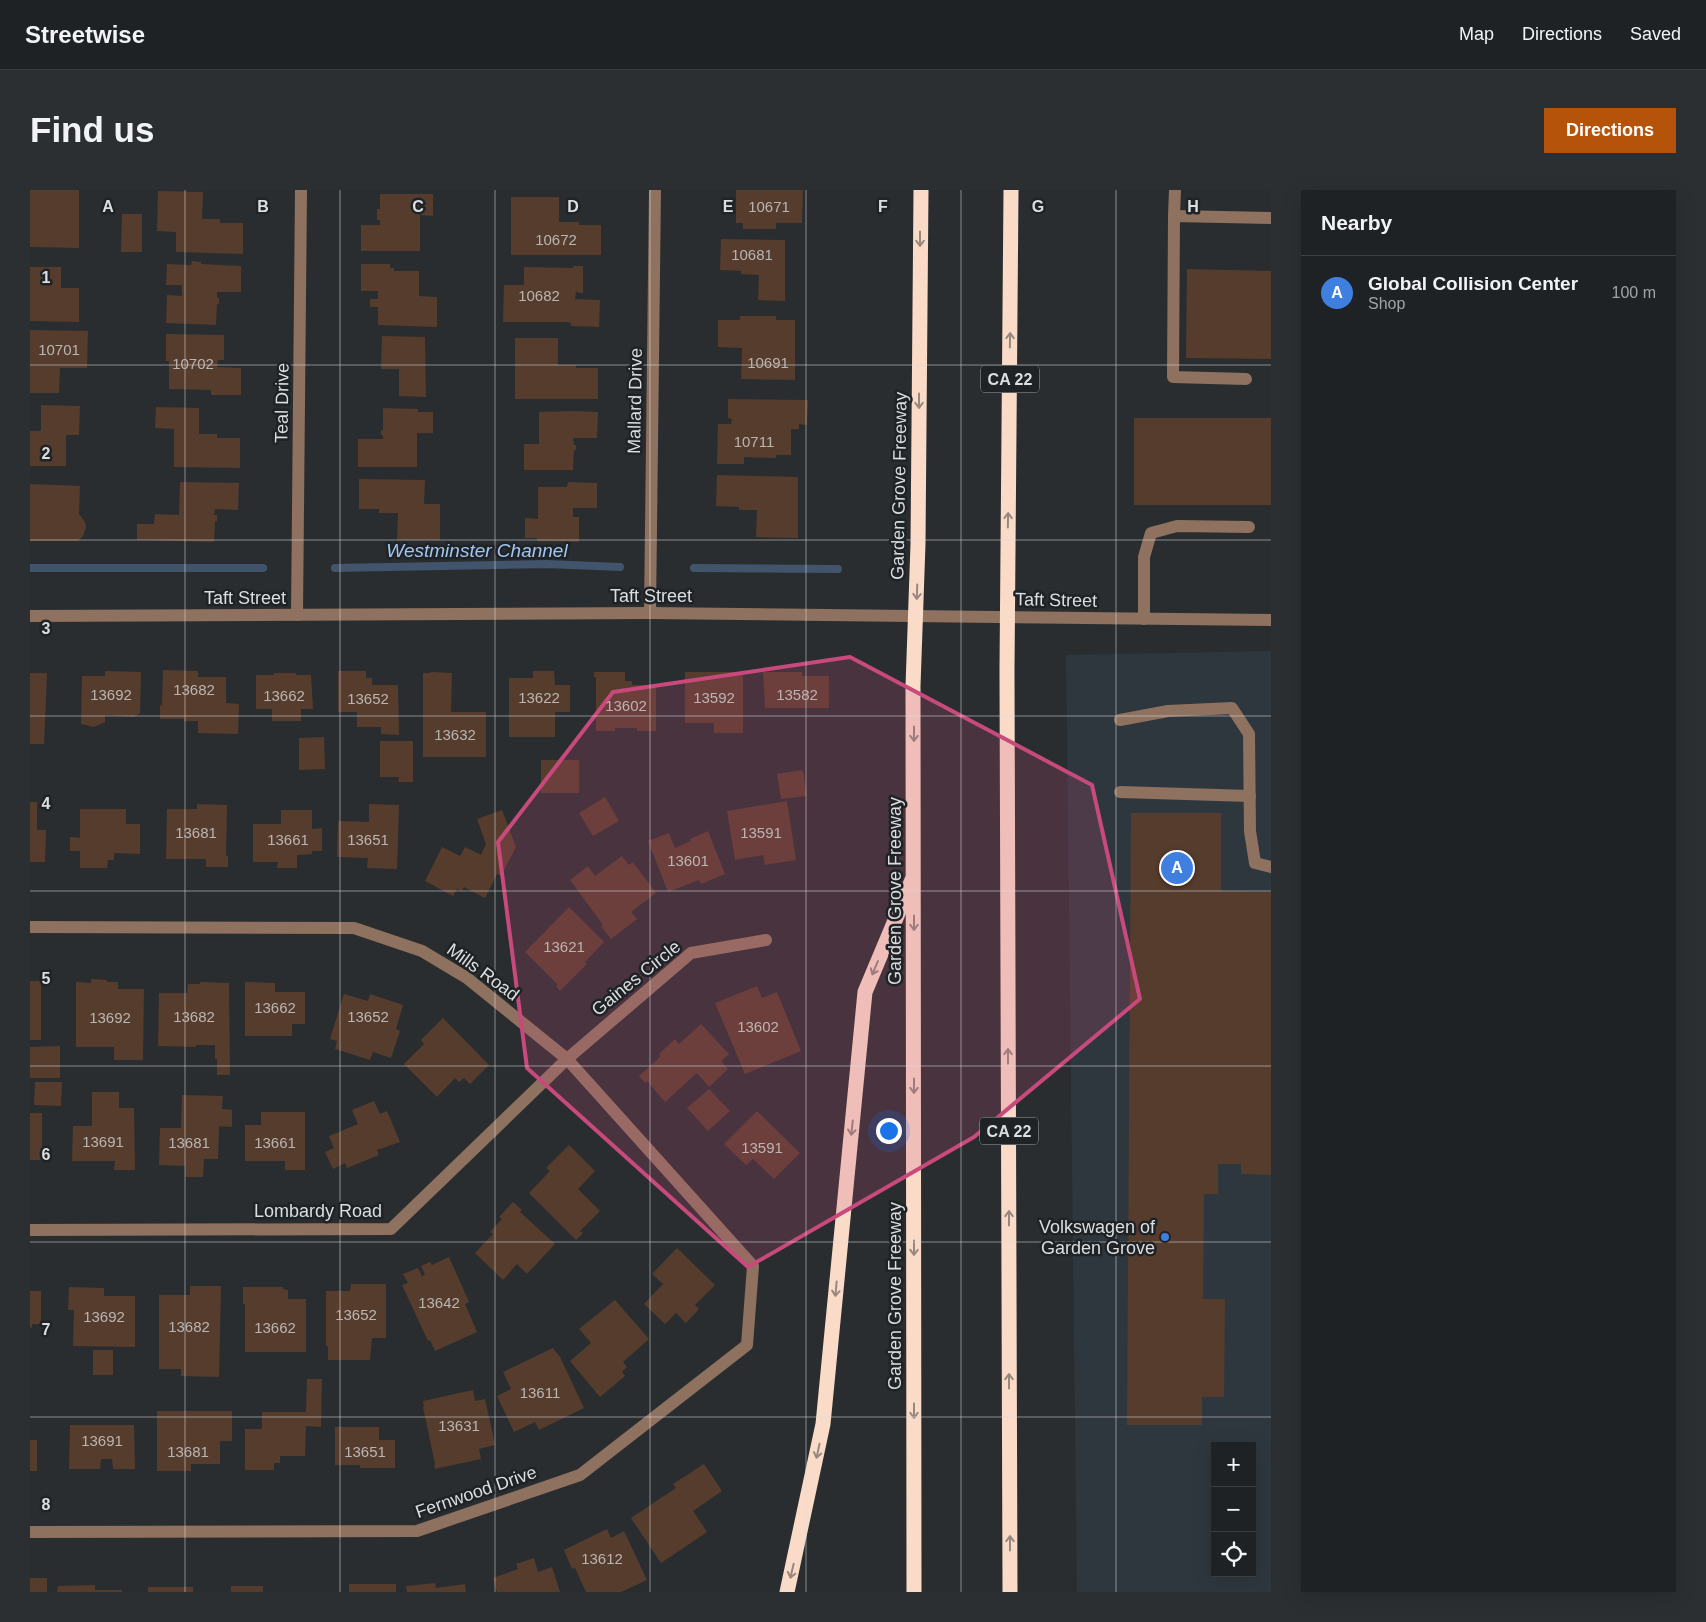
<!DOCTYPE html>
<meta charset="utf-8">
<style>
:root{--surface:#1f2224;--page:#2c2f31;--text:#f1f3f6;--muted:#a1a4a6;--line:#3c3f41;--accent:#b45309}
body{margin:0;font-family:Helvetica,sans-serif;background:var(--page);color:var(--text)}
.controls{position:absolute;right:15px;bottom:15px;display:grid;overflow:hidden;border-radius:0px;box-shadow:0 5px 20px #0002}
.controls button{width:45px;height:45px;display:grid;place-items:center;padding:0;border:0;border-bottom:1px solid var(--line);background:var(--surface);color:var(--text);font:25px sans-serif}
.you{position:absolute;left:858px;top:940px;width:18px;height:18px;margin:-12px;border:4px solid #fff;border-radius:50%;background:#1a73e8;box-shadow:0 0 0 8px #1a73e833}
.badge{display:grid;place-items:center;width:32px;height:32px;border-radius:50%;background:var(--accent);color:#fff;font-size:16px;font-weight:700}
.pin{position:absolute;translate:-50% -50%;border:2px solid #fff;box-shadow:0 1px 5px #0006}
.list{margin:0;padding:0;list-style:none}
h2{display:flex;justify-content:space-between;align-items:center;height:65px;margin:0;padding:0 20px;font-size:21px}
h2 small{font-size:16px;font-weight:400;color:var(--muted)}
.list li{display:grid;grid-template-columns:32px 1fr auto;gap:15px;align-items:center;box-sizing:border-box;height:75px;padding:0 20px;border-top:1px solid var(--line)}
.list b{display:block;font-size:19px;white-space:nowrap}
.list p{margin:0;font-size:16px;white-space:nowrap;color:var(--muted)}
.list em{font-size:16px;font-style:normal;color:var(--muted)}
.icon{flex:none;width:28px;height:28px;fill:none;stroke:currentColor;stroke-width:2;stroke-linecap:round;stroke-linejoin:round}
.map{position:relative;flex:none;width:1241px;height:1402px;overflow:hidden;border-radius:0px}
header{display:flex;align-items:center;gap:30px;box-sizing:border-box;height:70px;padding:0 25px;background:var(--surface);border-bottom:1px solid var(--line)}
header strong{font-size:24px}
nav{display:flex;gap:28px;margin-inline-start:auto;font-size:18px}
.intro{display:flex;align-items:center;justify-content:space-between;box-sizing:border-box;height:120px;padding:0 30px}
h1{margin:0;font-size:35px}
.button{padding:12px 22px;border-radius:0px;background:var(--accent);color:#fff;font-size:18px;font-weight:700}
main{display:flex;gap:30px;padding:0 30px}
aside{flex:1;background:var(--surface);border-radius:0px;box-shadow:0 5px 20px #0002}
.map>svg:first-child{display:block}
</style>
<header>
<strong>Streetwise</strong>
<nav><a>Map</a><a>Directions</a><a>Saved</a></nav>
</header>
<div class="intro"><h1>Find us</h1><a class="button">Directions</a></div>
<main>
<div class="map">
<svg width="1241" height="1402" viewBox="0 0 1241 1402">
<rect width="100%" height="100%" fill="#292d30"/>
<path fill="#2f373e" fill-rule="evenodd" d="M1241,461V1402H1047L1036,465ZM1185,1256H1222V1383H1185Z"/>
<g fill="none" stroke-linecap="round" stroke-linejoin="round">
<g stroke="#41546b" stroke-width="8">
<path d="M0,378H233"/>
<path d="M305,378L517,374L590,377"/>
<path d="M664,378L808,379"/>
</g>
</g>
<g fill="#563c2d">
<path d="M0,0H49V58L0,57Z"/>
<path d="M706,0H773L772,33H746V39H713V33H706Z"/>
<path d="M128,1L173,2L172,29H190V33H213V64L146,62V42L127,41Z"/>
<path d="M350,4H403V26L390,25V61H331V35H350V30H347V19H350Z"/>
<path d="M481,7H529V32H549V35H571V65H481Z"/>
<path d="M92,24H112V62H91Z"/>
<path d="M691,49L755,50V111L728,110L729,85L711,84V81L690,80Z"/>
<path d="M162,71L171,72V74L211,76V102H187V108H189V114H187L186,135L136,133L137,105L152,106V95H136L137,74L161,75Z"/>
<path d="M331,74H360V78H364V81H389V106L407,107V137L348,135V117H340V109H348V101H331Z"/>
<path d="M543,76H553V103L546,102L545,109L570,110L569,137L541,136V133L536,132H473L474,95H494V77L543,78Z"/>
<path d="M0,77H31V98H49V132L0,131Z"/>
<path d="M1157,79L1241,81V169L1156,168Z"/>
<path d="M710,126H746V130H765V190L711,189L712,158L688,157V130H710Z"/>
<path d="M0,140L58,141L57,178H30L29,203H0Z"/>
<path d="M136,144L194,145V170H188L187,177L211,178V205H181V200L139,199V171H136Z"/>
<path d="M352,146L395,147L396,207L369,206V179H351Z"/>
<path d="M485,148H528V175H546V178H568V209H485Z"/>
<path d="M698,209L778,210L777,235L769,234V239H761V265H746V268L714,267V274H687L688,234H701L702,229L698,228Z"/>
<path d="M11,215L50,216L49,245H36V276H0V241H11Z"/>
<path d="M126,217L169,218V244H187V248H210V278L144,277V239L125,238Z"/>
<path d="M353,218L388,219V222H403V243H387V277H328V249H353V245H351V240H353Z"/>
<path d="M543,221L568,222L567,248H543L544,255H546V260H544L543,280H494V254H509V222Z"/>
<rect x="1104" y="228" width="137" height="87"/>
<path d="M687,285L768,287V348L726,347L727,320H709V317L686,316Z"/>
<path d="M329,289L395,290L394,314H410V350H367L368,323H349V319H329Z"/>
<path d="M150,292L209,293L208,320L185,319L184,325H187V331H185L184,352L107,350V334H124L125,324L149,325Z"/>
<path d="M538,292L567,293V318H543V327H549V352L507,351V348H495V328L508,329V297H537Z"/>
<path d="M0,294L50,296L49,324L55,332L56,337L53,346L48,351H0Z"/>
<path d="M133,480L168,481V487H196V513L209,514L208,544L168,543V531H154V529H130V515L132,516Z"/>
<path d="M75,481L111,482L110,523L104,527L75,525V532L64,537L51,534L52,486H75Z"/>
<path d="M308,481H336V488H342V495H368L369,545L351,544V537H327V522H308Z"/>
<path d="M503,481H524L525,495H540V522H525V547H479V488H503Z"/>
<path d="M401,482L422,483L421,522H456V567H393V483H401Z"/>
<path d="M564,482H595V491H602V495H626V541H607V538H585V541H566V487H564Z"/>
<path d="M655,482H713V543H684V533H655Z"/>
<path d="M733,482H772V486H799V518H735Z"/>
<path d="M0,483H17L14,554H0Z"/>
<path d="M244,483H266V485H281L283,519H271V531H242V519H226V485H244Z"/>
<path d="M294,547L295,579L269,580V548Z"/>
<path d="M350,551H383V592H368L369,587H350Z"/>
<rect x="511" y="570" width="38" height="33"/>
<path d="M773,580L777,606L751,609L747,584Z"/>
<path d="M575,607L589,631L563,646L549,623Z"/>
<path d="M757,611L766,670L735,675L733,665L705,670L697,621Z"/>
<path d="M0,612H7V640H16L15,672H0Z"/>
<path d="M167,614L197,615L196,666H198V677H176V669H136L137,619H167Z"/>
<path d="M339,614L369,615L367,679L337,678L338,668L307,667L308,631L339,632Z"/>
<path d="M50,619H96V634H110V664L84,663V670H78L77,678H50V661H40V647L50,648Z"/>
<path d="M251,620H282V639L292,638V661H282V664L267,665V678H247L248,672H223V634H251Z"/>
<path d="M472,620L486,657L471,686L467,684L455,708L434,697L432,701L427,699L423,706L395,691L412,657L430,666L435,657L451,665L456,654L447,629Z"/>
<path d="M1101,623H1191V701L1241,702V985L1211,984V974H1188V1004H1174L1173,1109H1195L1194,1207H1172V1235H1097Z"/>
<path d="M678,641L695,684L671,694L669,690L638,702L618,651L639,643L645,658L661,651L660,649Z"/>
<path d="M592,666L599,675L603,672L626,703L601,722L607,729L581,749L571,736L573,735L540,690L558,676L565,686Z"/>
<path d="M539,717L574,752L555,772L557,774L530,801L526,796L528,795L495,762Z"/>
<path d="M61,789L77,790V792H88V799H114L113,870H84V857H46V792L61,793Z"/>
<rect x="0" y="791" width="11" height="59"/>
<path d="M170,792L199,793L200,885H187V869H185V855H166V857L128,856L129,803H157L158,794H170Z"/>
<path d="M215,792L245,793V802H275V834H262V846H215Z"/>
<path d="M727,796L732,808L747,802L771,861L715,884L685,813Z"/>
<path d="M314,804L338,811L340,804L373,815L366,839L370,841L361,868L343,862L340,870L305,859L307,851L300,849Z"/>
<path d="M413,828L459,875L440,894L434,888L429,892L425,888L407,907L374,874L394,854L391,850Z"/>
<path d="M671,834L699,864L691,871L698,879L679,897L667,883L635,912L617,891L615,893L609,886L630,867L629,864L645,849L649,854Z"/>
<path d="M30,856V888H0V857Z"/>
<path d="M5,892H32L31,916L4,915Z"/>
<path d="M679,899L700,921L678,941L657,918Z"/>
<path d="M62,902H89V918H104L105,980H84L85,971H42L43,936H62Z"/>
<path d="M152,905L193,906L192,919L202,920V937L189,936L188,969H174L173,987H155V976L129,975L130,938H151Z"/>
<path d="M344,911L350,924L357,921L370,952L347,960L349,965L317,978L315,973L303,979L295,962L304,958L299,946L328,934L322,920Z"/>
<path d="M727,921L770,963L744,989L723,969L716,975L694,954Z"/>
<path d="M231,922H275V980H255V971H215V935H231Z"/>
<rect x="0" y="923" width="12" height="47"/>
<path d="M539,955L565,981L548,999L570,1021L550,1041L553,1043L546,1050L499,1003L520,981L516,978Z"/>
<path d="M483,1012L492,1020L490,1022L525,1054L497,1084L487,1074L473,1090L445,1063L463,1044L460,1042L472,1029L469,1027Z"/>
<path d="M647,1058L685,1095L665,1115L669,1119L656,1133L646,1123L635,1134L614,1114L633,1094L622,1084Z"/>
<path d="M419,1067L439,1112L435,1114L447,1142L405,1161L400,1150L398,1151L372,1095L378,1093L373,1084L388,1078L392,1086L395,1085L391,1076L400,1072L402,1075Z"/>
<path d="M321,1094H356V1148H342L340,1170H298V1156H296V1101H320Z"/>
<path d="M160,1096H191L189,1187L151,1186V1179H129V1105H160Z"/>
<path d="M39,1097L74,1098V1106H105V1157L43,1156L44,1120H38Z"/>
<path d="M213,1097H253V1099L258,1100V1109H276V1162H215V1114H213Z"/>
<path d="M0,1101H11V1134H2V1138L0,1137Z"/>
<path d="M585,1110L619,1149L593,1172L597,1177L592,1182L595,1186L570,1207L540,1171L561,1153L549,1139Z"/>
<path d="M523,1158L530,1167L554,1218L509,1240L505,1232L484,1242L467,1206L481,1199L473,1182Z"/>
<rect x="63" y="1160" width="20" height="25"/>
<path d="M277,1189H292L291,1237L276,1236L275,1266H250V1273H244V1280H215V1239H232V1222H276Z"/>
<path d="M443,1200L445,1211L455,1209L465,1255L449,1259L451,1269L405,1279L404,1275L405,1274L393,1217H394L393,1211Z"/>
<path d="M127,1221H202V1251H190V1274H161V1281H127Z"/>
<path d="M40,1235H104L105,1279H83L82,1269H71L70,1279H39Z"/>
<path d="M305,1237H349V1250H365V1278H330V1275H305Z"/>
<rect x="0" y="1250" width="7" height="31"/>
<path d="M674,1274L692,1301L663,1321L677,1342L631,1373L601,1328L646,1298L643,1294Z"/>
<path d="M577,1339L581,1348L594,1341L617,1390L591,1402H556L545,1378L542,1379L534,1360Z"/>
<path d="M504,1368L508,1382L522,1377L530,1402H467L463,1388L488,1379L486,1374Z"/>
<rect x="0" y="1388" width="17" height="14"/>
<path d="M405,1393L406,1398L435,1394L436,1402H377L376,1396Z"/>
<rect x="319" y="1394" width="47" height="8"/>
<path d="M65,1395V1400H92V1402H27L28,1396Z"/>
<rect x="201" y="1396" width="32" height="6"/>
<rect x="118" y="1397" width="45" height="5"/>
</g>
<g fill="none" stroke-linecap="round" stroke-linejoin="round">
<g stroke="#8e715e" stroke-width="12">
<path d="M1144,26L1145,0"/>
<path d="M1216,189L1143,187L1144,26L1241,28"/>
<path d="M620,423L625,0"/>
<path d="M267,425L271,0"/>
<path d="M0,426L620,423L1241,430"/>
<path d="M1114,429V367L1121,343L1147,336L1219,337"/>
<path d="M1090,530L1138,521L1202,518L1219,544L1220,641L1225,673L1241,677"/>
<path d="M1090,602L1220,606"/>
<path d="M0,737L324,738L392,761L437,788L537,869L723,1076L717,1155L550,1285L387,1341L0,1342"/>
<path d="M0,1040L361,1039L537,869L661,763L736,750"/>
</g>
<g stroke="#f9dbc8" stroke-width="15">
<path d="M757,1402L793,1234L835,802L882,690"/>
<path d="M884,1402L883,496L888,354L891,0"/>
<path d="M980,1402L977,480L981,0"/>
</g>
</g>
<defs><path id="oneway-shaft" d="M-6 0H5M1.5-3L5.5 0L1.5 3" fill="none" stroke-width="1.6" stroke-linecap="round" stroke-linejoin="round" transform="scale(1.25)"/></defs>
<g stroke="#97887f">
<use href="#oneway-shaft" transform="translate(890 49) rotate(90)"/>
<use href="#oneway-shaft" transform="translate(980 150) rotate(-89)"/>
<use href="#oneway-shaft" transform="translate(889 211) rotate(90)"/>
<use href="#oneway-shaft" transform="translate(978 330) rotate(-89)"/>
<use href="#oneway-shaft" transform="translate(887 402) rotate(92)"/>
<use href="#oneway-shaft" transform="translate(884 544) rotate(90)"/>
<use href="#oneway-shaft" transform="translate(884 733) rotate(90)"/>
<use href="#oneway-shaft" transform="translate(845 778) rotate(113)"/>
<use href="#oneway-shaft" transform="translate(978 866) rotate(-90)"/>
<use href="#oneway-shaft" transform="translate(884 896) rotate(90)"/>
<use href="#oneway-shaft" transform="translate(822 938) rotate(96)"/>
<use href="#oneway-shaft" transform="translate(979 1028) rotate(-90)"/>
<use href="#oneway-shaft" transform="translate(884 1058) rotate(90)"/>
<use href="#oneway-shaft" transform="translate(806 1099) rotate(95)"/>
<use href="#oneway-shaft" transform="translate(979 1191) rotate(-90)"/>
<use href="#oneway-shaft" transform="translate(884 1221) rotate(90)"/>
<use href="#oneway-shaft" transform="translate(788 1261) rotate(102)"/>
<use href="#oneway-shaft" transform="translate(980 1353) rotate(-90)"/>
<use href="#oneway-shaft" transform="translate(762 1381) rotate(103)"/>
</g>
<path fill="#c8497c" fill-opacity="0.2" stroke="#c8497c" stroke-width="4" stroke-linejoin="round" d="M820,467L1062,595L1110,809L944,947L718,1077L497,878L468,652L583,502Z"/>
<path fill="none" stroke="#dbdddf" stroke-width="1" stroke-opacity="0.55" d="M155,0V1402M310,0V1402M465,0V1402M620,0V1402M776,0V1402M931,0V1402M1086,0V1402M0,175H1241M0,350H1241M0,526H1241M0,701H1241M0,876H1241M0,1052H1241M0,1227H1241"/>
<circle fill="#3f7fe0" stroke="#1f2326" stroke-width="2" cx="1135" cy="1047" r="5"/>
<g text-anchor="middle" stroke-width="5" stroke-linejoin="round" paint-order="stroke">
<g font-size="15" fill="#bab5b2">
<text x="739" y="22">10671</text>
<text x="526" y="55">10672</text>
<text x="722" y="70">10681</text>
<text x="509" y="111">10682</text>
<text x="29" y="165">10701</text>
<text x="738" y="178">10691</text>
<text x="163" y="179">10702</text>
<text x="724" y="257">10711</text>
<text x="164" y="505">13682</text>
<text x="81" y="510">13692</text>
<text x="767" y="510">13582</text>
<text x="254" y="511">13662</text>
<text x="509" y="513">13622</text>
<text x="684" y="513">13592</text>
<text x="338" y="514">13652</text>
<text x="596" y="521">13602</text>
<text x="425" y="550">13632</text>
<text x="166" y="648">13681</text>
<text x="731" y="648">13591</text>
<text x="258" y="655">13661</text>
<text x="338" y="655">13651</text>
<text x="658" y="676">13601</text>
<text x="534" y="762">13621</text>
<text x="245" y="823">13662</text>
<text x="164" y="832">13682</text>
<text x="338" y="832">13652</text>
<text x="80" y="833">13692</text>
<text x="728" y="842">13602</text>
<text x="73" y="957">13691</text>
<text x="159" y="958">13681</text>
<text x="245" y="958">13661</text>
<text x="732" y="963">13591</text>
<text x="409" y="1118">13642</text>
<text x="326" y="1130">13652</text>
<text x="74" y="1132">13692</text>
<text x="159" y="1142">13682</text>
<text x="245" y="1143">13662</text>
<text x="510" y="1208">13611</text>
<text x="429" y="1241">13631</text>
<text x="72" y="1256">13691</text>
<text x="158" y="1267">13681</text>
<text x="335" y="1267">13651</text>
<text x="572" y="1374">13612</text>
</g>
<g fill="#1f2326" stroke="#a3a5a8" stroke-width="1">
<rect x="951" y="175.5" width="58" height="27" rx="4"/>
<rect x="950" y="927.5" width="58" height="27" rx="4"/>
</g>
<g font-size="16" font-weight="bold" fill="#dbdddf">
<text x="980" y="195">CA 22</text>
<text x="979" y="947">CA 22</text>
</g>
<g font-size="18" fill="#dbdddf" stroke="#1f2326">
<text transform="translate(605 211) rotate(-89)" y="6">Mallard Drive</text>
<text transform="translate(252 213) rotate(-89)" y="6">Teal Drive</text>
<text transform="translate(869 296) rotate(-89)" y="6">Garden Grove Freeway</text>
<text x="621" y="412">Taft Street</text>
<text x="215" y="414">Taft Street</text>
<text transform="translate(1026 410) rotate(1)" y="6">Taft Street</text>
<text transform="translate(865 701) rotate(-90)" y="6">Garden Grove Freeway</text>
<text transform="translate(453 782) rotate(36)" y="6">Mills Road</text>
<text transform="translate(606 788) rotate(-39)" y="6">Gaines Circle</text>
<text x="288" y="1027">Lombardy Road</text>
<text transform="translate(865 1106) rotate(-90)" y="6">Garden Grove Freeway</text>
<text transform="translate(446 1302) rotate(-19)" y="6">Fernwood Drive</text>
</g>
<g font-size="18" fill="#dbdddf" stroke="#1f2326" text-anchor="end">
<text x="1125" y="1043">Volkswagen of<tspan x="1125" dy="21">Garden Grove</tspan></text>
</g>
<g font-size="19" font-style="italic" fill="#a0c6f1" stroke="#1f2326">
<text x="447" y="367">Westminster Channel</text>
</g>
</g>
<g font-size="16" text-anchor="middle" font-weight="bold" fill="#dbdddf" stroke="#1f2326" stroke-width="5" stroke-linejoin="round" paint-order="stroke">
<text x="78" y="22">A</text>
<text x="233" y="22">B</text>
<text x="388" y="22">C</text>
<text x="543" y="22">D</text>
<text x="698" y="22">E</text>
<text x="853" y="22">F</text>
<text x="1008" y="22">G</text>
<text x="1163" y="22">H</text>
<text x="16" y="93">1</text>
<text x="16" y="269">2</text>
<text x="16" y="444">3</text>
<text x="16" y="619">4</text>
<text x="16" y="794">5</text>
<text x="16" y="970">6</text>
<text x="16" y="1145">7</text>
<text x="16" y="1320">8</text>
</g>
</svg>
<div class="controls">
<button>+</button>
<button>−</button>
<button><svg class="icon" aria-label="locate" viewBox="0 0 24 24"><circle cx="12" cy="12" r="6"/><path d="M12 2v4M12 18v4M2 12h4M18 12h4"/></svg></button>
</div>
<div class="you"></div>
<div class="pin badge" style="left:1147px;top:678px;background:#3f7fe0">A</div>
</div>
<aside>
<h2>Nearby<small></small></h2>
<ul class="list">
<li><span class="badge" style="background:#3f7fe0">A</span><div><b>Global Collision Center</b><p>Shop</p></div><em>100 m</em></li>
</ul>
</aside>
</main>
